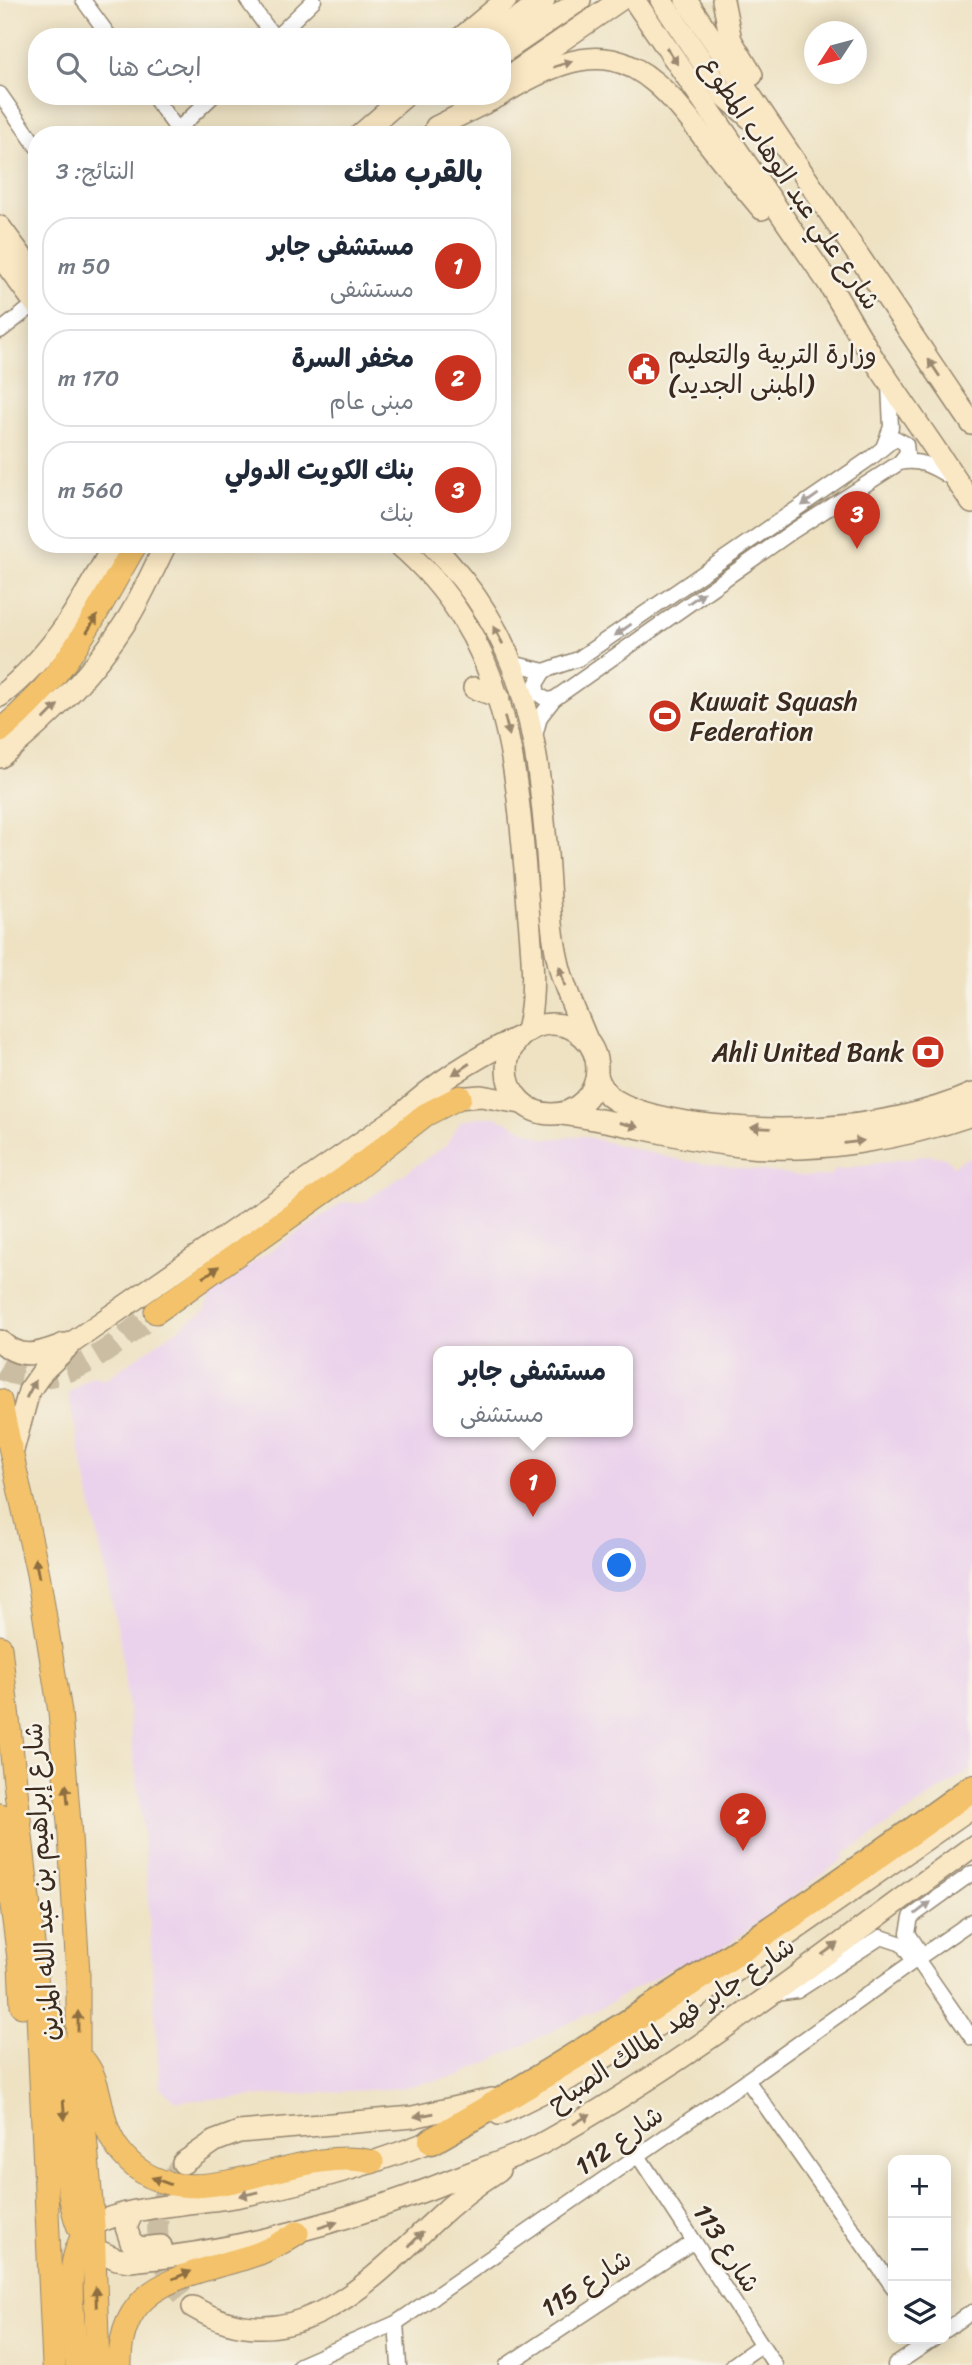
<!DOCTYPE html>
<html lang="ar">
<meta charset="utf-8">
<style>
:root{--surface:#fff;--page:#f6f6f7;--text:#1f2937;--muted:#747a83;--line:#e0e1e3;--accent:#c8321e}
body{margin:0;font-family:Sriracha,"Playpen Sans Arabic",sans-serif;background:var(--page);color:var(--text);direction:rtl}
.controls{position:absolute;right:21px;bottom:21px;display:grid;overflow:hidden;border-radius:14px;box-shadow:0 4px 18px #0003}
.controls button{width:63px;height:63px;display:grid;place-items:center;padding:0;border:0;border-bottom:2px solid var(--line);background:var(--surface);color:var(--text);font:35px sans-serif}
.compass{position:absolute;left:804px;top:21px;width:63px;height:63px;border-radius:50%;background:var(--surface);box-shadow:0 4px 18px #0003;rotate:234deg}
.you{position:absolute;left:620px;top:1566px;width:24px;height:24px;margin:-18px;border:5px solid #fff;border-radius:50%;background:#1a73e8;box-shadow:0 0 0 10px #1a73e833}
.badge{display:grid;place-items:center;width:46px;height:46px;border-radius:50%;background:var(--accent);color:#fff;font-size:23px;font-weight:700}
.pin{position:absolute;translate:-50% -58px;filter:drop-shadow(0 2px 4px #0008)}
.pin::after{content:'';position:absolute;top:37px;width:24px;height:21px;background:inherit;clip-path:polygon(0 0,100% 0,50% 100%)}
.popup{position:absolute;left:433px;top:1346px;width:200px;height:91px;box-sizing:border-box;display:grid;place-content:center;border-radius:14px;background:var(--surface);filter:drop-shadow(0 2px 5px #0005);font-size:23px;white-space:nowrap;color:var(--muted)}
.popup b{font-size:26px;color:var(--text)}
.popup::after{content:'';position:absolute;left:50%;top:100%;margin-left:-14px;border:14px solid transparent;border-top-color:var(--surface)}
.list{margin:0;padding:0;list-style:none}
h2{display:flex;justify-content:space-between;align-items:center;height:91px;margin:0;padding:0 28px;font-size:30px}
h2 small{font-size:23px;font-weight:400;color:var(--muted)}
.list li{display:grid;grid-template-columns:46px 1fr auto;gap:21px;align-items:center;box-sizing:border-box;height:98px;margin:0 14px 14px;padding:0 14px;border:2px solid var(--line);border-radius:28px}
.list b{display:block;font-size:26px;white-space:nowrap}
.list p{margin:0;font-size:23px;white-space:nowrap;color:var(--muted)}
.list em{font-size:23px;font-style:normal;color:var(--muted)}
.icon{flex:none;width:38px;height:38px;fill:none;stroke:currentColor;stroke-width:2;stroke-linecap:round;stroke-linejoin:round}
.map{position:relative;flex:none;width:972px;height:2365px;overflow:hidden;direction:ltr}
.search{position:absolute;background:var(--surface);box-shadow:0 4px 18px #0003;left:28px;top:28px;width:483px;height:77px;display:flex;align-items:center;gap:18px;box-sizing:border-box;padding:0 24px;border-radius:28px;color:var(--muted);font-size:26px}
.panel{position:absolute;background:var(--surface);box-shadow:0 4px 18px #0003;left:28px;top:126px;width:483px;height:427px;border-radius:28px;direction:rtl}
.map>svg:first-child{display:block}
</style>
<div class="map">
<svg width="972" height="2365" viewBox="0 0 972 2365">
<rect width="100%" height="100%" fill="#f7f3e8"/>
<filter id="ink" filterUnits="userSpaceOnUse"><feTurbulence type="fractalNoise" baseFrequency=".0143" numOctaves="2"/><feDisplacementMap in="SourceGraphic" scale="14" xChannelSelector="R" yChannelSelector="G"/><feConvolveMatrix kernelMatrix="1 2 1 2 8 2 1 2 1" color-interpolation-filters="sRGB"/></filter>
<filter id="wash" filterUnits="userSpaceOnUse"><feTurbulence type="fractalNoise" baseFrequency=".00686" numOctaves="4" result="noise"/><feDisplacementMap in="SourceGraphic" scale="28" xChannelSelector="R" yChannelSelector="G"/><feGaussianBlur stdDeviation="1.57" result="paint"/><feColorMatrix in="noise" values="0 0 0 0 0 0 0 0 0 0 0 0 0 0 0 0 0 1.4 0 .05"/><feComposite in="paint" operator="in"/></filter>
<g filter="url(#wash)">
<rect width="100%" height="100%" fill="#eee2c3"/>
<path fill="#ead1ec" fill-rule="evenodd" d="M479,1117H496L545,1139L583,1136L683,1161L809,1177L830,1176L834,1170L929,1155L947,1158L953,1166L968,1157L972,1163V1769L843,1855L845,1858L699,1966L678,1965L598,2009L461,2075L400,2088L177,2101L160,2088L145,1852L120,1641L68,1393L91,1376L106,1379L205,1310L212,1290L343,1202L362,1203L446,1145L461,1121ZM438,1351H628V1431H438Z"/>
</g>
<g filter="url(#ink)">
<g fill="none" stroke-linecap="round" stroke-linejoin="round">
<path stroke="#cabda2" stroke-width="21" stroke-dasharray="21 10" stroke-linecap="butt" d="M183,2163C144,2209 152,2265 193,2307"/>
<path stroke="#cabda2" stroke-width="23" stroke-dasharray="23 11" stroke-linecap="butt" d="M0,1368C61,1397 112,1346 156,1312"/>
<defs>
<g id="street">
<path d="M83,0L110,37"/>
<path d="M247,0L274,37"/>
<path d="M276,37L314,0"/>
<path d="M0,94L37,147"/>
<path d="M153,96L177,129"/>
<path d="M172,135L213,96"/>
<path d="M0,331L35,304"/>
<path d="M884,445L891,427L889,385"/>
<path d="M899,463C921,458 935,468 953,479"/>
<path d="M512,663L544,671L578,659L872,457L895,438L906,444L907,453L899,463L793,531L554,699L540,717L535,736"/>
<path d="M544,671L536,684L538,694L547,700L554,699"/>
<path d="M972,1921L917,1959L972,2038"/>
<path d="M774,1990L783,1993L797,1991L881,1937L902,1944L911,1957L917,1959"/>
<path d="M747,2080L917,1959L919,1950L908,1933L911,1917L972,1873"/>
<path d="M639,2157L775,2365"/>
<path d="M396,2323L399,2365"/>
<path d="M946,2330L972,2312"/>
<path d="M300,2365L396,2323L747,2080L893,2287"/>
<path d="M507,2365L693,2242"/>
<path d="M733,2365L761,2345"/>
<path d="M895,2365L934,2339"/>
</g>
<g id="secondary">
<path d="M634,0L829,284L873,358L972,503"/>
<path d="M661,0L725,96L770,136"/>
<path d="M686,0L972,424"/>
<path d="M723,0L731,40L752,75"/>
<path d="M462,37L506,0"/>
<path d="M490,37L544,0"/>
<path d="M502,53L580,0"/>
<path d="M510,76L620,0"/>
<path d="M502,94C596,37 636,47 701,134C720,159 741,184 762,209"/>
<path d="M436,127L499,96"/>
<path d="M360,135L405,96"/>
<path d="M0,227L37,277"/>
<path d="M0,256L37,306"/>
<path d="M398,544C508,638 516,760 527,893C530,939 538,986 527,1031"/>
<path d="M431,544C525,639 536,728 547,854C550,891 550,929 559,965C565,991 577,1015 587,1040"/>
<path d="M474,688L499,697"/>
<path d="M0,696C52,656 83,601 114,544"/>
<path d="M0,757C48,719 94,672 127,620C142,596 153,570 166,544"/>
<circle cx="552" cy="1069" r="45"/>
<path d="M597,1075C600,1086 605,1094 615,1100C659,1127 764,1131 815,1128C866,1125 925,1115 972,1094"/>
<path d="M443,1099L481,1096L521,1103"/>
<path d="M562,1114C622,1121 680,1140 740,1146C814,1154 903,1139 972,1115"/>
<path d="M0,1341C22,1362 40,1353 65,1344"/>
<path d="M13,1450L29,1391L43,1371L73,1342L402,1114C436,1082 478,1056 521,1036"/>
<path d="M499,2114L569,2079L655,2027L972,1807"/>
<path d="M183,2163L215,2141L239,2132L413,2117L492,2099"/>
<path d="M133,2212L126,2227L131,2242L140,2248L161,2246"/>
<path d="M93,2225C128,2206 193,2204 235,2197C306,2183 379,2163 446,2135"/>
<path d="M94,2249L117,2259L130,2261C244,2251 352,2220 457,2178C484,2167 515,2158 541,2144C693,2060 831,1949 972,1847"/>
<path d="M193,2307C290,2365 366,2286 432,2223C452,2204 475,2185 499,2170"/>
</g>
<g id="primary">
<path d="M0,731C68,676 93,617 136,544"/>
<path d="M156,1312L347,1176L425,1115L460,1097"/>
<path d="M0,1401L38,1574L60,1712L70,1836L78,1974V2055L93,2225L98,2365"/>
<path d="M0,1647L36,1971L54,2365"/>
<path d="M0,1815L20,1966L22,2006"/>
<path d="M47,2004C56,2034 60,2065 63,2095C66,2133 63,2216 89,2244"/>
<path d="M85,2062C106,2090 96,2125 123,2155C187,2230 292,2142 372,2162"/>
<path d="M77,2365C75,2324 59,2260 90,2227"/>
<path d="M120,2365C119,2282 186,2276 248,2257C266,2252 282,2243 297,2233"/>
</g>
<path id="highway" d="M432,2141C619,2034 798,1915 972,1788"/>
</defs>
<use href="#street" stroke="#948670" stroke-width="17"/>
<use href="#secondary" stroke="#948670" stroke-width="24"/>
<use href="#primary" stroke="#948670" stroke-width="25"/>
<use href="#highway" stroke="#948670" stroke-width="29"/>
<use href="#street" stroke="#fff" stroke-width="14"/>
<use href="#secondary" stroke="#fae7c3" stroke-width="21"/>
<use href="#primary" stroke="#f3c26a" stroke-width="23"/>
<use href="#highway" stroke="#f3c26a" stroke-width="26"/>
</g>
<defs><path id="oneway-solid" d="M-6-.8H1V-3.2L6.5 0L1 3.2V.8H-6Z" transform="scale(1.75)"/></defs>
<g fill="#9a8870">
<use href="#oneway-solid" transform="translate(672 56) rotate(56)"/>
<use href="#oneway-solid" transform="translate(563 64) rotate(-18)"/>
<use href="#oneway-solid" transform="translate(934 368) rotate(-124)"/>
<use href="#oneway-solid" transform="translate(498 635) rotate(-118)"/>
<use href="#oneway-solid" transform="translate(51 712) rotate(-45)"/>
<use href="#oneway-solid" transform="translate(507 726) rotate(76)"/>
<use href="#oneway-solid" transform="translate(562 976) rotate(-106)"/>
<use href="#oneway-solid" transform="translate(461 1069) rotate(147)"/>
<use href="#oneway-solid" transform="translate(629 1125) rotate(14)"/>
<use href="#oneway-solid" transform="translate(761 1128) rotate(-178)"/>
<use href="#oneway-solid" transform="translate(854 1142) rotate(-7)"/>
<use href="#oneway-solid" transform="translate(31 1389) rotate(-62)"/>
<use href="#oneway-solid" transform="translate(830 1949) rotate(-36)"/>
<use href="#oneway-solid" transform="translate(424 2115) rotate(170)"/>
<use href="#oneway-solid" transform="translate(582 2119) rotate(-31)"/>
<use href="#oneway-solid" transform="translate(249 2194) rotate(168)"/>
<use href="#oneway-solid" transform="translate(328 2225) rotate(-17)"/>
<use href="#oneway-solid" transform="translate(416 2239) rotate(-45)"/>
</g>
<g fill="#a79f9a">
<use href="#oneway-solid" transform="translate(810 500) rotate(145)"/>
<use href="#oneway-solid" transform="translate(696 598) rotate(-35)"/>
<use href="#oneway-solid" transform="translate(623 630) rotate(145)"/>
<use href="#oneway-solid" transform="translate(923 1908) rotate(-37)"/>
</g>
<g fill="#8e6e40">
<use href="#oneway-solid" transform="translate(92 624) rotate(-59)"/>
<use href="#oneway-solid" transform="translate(211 1272) rotate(-36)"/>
<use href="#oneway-solid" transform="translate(37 1568) rotate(-101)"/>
<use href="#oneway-solid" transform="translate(67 1794) rotate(-95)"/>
<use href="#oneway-solid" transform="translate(78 2021) rotate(-90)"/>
<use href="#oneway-solid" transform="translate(64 2110) rotate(85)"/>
<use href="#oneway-solid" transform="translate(161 2181) rotate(-160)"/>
<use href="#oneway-solid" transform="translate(182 2275) rotate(-22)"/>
<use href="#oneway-solid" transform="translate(96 2297) rotate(-92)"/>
</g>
</g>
<defs>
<symbol id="civic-disc" viewBox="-11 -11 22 22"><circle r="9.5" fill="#c8321e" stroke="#f7f3e8"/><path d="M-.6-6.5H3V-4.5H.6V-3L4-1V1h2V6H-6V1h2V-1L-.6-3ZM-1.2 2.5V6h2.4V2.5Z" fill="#fff"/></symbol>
<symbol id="stadium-disc" viewBox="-11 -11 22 22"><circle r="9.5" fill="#c8321e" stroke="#f7f3e8"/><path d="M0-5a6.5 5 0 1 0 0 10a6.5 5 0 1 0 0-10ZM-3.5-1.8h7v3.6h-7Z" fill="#fff"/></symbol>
<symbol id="bank-disc" viewBox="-11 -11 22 22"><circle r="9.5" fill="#c8321e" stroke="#f7f3e8"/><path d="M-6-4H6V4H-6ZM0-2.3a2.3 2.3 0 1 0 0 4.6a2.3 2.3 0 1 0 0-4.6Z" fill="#fff"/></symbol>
</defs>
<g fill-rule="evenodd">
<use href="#civic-disc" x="625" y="350" width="38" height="38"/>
<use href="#stadium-disc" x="646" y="697" width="38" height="38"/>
<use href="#bank-disc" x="909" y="1033" width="38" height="38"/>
</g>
<g text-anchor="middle" stroke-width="5" stroke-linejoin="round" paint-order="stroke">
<g font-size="26" fill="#3b2a1e" stroke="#f7f3e8">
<text transform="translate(791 183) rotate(56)" y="9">شارع علي عبد الوهاب المطوع</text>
<text transform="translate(41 1882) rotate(-93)" y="9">شارع إبراهيم بن عبد الله المزين</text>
<text transform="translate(671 2024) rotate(-34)" y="9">شارع جابر فهد المالك الصباح</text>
<text transform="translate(619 2140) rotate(-35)" y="9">شارع 112</text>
<text transform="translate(727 2248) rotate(57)" y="9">شارع 113</text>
<text transform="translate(586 2283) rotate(-33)" y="9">شارع 115</text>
</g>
<g font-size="26" fill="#3b2a1e" stroke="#f7f3e8" text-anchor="start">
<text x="668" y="363">وزارة التربية والتعليم<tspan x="668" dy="30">(المبنى الجديد)</tspan></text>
<text x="690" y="710">Kuwait Squash<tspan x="690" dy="30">Federation</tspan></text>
<text x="904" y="1061" text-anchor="end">Ahli United Bank</text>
</g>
</g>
</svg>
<div class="controls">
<button>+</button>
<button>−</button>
<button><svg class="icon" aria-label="layers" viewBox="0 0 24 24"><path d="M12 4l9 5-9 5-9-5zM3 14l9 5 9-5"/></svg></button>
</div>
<svg class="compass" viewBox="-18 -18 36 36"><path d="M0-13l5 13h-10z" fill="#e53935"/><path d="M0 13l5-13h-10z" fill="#747a83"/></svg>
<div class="you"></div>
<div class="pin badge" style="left:533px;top:1517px">1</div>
<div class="popup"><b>مستشفى جابر</b>مستشفى</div>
<div class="pin badge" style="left:743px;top:1851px">2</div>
<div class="pin badge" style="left:857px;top:549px">3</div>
<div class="search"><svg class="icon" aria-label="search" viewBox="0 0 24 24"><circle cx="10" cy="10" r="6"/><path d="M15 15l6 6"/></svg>ابحث هنا</div>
<section class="panel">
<h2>بالقرب منك<small>النتائج: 3</small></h2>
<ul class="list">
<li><span class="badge">1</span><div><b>مستشفى جابر</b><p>مستشفى</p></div><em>50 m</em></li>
<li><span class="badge">2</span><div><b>مخفر السرة</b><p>مبنى عام</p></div><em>170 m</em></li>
<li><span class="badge">3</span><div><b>بنك الكويت الدولي</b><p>بنك</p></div><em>560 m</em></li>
</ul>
</section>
</div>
